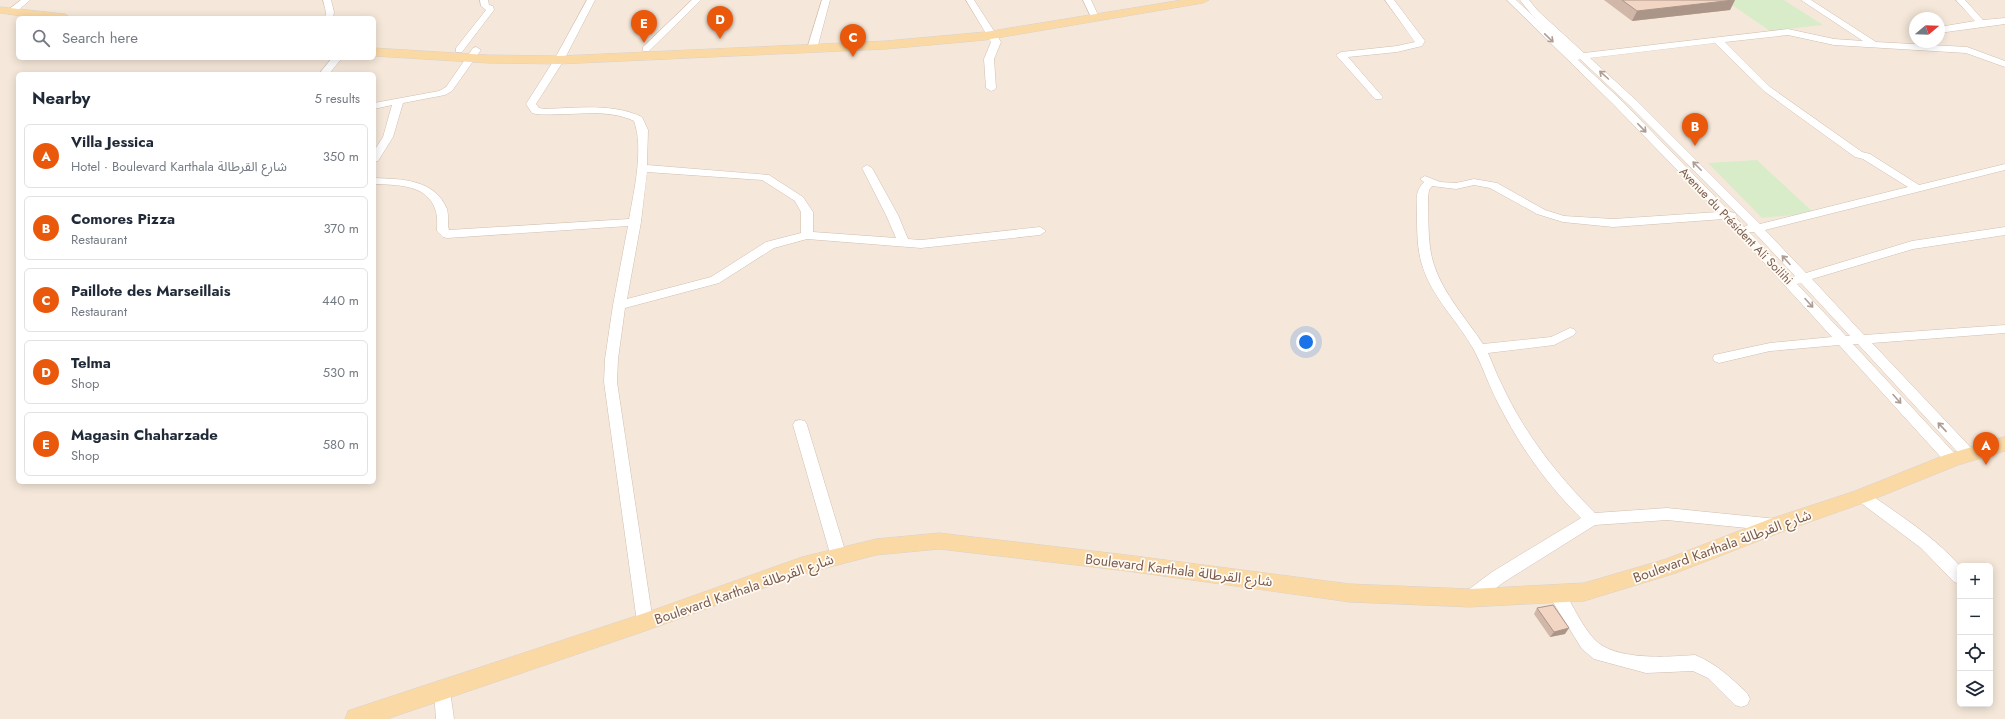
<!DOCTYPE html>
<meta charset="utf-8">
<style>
:root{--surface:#fff;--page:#f2f2f3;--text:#1f2937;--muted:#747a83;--line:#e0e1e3;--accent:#ea580c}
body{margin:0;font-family:Jost,"Noto Sans Arabic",sans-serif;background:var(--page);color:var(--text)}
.controls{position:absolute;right:12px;bottom:12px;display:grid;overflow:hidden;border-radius:6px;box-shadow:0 2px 10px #0003}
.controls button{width:36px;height:36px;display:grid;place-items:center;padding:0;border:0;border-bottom:1px solid var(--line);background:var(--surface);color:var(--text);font:20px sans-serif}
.compass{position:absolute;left:1909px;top:12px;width:36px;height:36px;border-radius:50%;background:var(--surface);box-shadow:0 2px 10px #0003;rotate:71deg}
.you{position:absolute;left:1306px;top:342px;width:14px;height:14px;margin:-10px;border:3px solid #fff;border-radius:50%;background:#1a73e8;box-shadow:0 0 0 6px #1a73e833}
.badge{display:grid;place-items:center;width:26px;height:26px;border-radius:50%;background:var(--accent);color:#fff;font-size:13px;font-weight:700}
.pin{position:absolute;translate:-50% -33px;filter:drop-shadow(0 1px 2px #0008)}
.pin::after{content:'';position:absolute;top:21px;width:14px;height:12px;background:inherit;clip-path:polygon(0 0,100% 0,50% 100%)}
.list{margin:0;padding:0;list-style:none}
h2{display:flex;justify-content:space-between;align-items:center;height:52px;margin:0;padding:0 16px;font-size:17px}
h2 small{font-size:13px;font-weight:400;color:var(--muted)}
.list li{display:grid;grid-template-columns:26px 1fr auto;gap:12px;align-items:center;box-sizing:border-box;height:64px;margin:0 8px 8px;padding:0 8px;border:1px solid var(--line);border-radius:6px}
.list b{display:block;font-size:15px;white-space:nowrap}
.list p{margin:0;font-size:13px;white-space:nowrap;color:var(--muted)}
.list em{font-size:13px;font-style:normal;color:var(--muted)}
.icon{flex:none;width:22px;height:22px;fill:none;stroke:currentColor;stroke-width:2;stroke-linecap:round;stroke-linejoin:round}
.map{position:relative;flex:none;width:2005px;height:719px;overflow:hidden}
.search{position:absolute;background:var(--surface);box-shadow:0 2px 10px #0003;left:16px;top:16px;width:360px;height:44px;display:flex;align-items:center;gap:10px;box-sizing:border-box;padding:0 14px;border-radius:6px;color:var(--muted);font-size:15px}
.panel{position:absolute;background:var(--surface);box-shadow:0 2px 10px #0003;left:16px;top:72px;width:360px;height:412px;border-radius:6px}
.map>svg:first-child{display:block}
</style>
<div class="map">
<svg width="2005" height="719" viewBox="0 0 2005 719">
<rect width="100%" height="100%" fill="#fdf6ec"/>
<path fill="#f5e8da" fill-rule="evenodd" d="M0,0H2005V719H0ZM18,18H374V58H18ZM1915,18H1939V42H1915ZM18,74H374V482H18ZM1960,566H1990V704H1960Z"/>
<g fill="#d8ecc9">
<path d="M1736,0H1784L1823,25L1770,31L1726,1Z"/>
<path d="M1757,160L1814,213L1762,218L1708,163Z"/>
</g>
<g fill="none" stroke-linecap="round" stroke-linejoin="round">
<defs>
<g id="minor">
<path d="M21,0H30L14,14H8V10Z"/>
<path d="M323,0H331L334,12L333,18H325L326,12Z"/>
<path d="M480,0H488L489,5L493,6L494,10L462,52H456V48L486,10L481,6Z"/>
<path d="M587,0H595L564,60L536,104L539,108L545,109C576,108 613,103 642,117L648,130L647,165L769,175L803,197L813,212V232L896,238L886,215L862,168L867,165L872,168L898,215L908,239L921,240L1040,227L1046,231L1040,235L921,248L807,239L774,248L719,283L625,308L618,359L617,382L653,622L651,627L645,629L639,627L637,622L604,382L605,359L613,305L628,226L447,238L443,237L437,231C437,224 438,216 435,209C427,184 396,185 374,184V178C401,179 435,179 447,209C449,216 447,224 449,230L629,219C634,191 644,148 634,121C606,107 566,117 536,114L532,113L526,104L554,60ZM647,172L762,180L795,201L801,212V233L766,242L711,277L627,299L641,222Z"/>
<path d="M692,0H701L649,51H643V47Z"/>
<path d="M822,0H830L817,49L812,52L807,49Z"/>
<path d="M966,0H974L1001,42L994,59L996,88L994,90L991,91L986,88L984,59L991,42Z"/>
<path d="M1083,0H1091L1099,17L1098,19H1092Z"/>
<path d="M1385,0H1394L1425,41L1422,46L1397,52L1348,57L1381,95L1383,97L1381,99H1375L1336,55L1341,52L1397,46L1415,42Z"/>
<path d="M1507,0H1516L1574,55L1532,15L1520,0H1529L1538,11L1584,53L1788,29L1834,39L1863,41L1801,0H1811L1876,42L1967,47L2005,61V67L1966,53L1834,45L1788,35L1725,42L1770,87L1862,152L1870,154L1919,185L2005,164V170L1765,230L1806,273L1912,241L2005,227V235L1913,249L1812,279L1864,335L2005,325V333L1872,343L1974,451L1976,455L1974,459L1969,460L1964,459L1858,344H1853L1957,456L1959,460L1957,464L1952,465L1947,464L1839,345L1770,351L1719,363L1714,361L1713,358L1714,355L1770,343L1832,337L1724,219L1613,227L1563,222L1537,214L1490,188L1474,185L1456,189L1432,186L1429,190L1428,198C1429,220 1427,244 1434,265C1444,295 1466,318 1483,344L1551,337L1570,328L1574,329L1576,332L1574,335L1554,345L1488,353C1493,364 1497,376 1503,387C1525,434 1558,476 1595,513L1667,508L1777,519L1782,521L1784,525L1782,529L1777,531L1667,520L1595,525L1504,582L1476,603L1470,605L1464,603L1462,598L1464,593L1492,572L1581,518C1547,485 1519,445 1498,403C1489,386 1483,367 1474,350C1458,321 1432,298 1422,265C1417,248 1417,231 1417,214C1417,202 1414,192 1424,182L1420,179L1425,176L1440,182L1456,183L1474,179L1497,183L1545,210L1564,216L1613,219L1718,212L1614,105ZM1715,43L1764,91L1855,157L1863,159L1908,187L1760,224L1637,101L1590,58ZM1580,59L1629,105L1748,225L1744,227L1735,217L1737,215L1735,213L1730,212L1622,101L1578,60ZM1749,232H1754L1795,276L1791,278ZM1801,283L1850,336H1846L1797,284Z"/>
<path d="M1956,0H1965L1983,20L2005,18V24L1939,33V27L1975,21Z"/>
<path d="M476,47L481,50L452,91L445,95L403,103L393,137L378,161L374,162V151L383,137L392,105L374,109V103L439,91L446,87L473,48Z"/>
<path d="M332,58H342L329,74H319Z"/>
<path d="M800,420L805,421L807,425L847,557L844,562L839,563L834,562L831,557L793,425L795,421Z"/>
<path d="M1862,490L1867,492C1899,515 1934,536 1960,566V584L1954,582L1921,548L1857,500L1855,496L1857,492Z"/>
<path d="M1557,587L1563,589C1572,604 1582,626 1594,639C1614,661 1668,657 1695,655C1717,664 1731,678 1747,693L1750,699L1747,705L1741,707L1735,705L1708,678L1693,671L1646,673L1594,659L1582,649L1551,599L1549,594L1551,589Z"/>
<path d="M442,683L448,685L450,691L454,719H436L434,691L436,685Z"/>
</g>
<g id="major">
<path d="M1182,0H1209L1203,3L985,40L886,49L559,64L488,63L374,56V48L488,55L559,56L886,41L985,32Z"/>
<path d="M0,7L65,14L71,18H37L0,13Z"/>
<path d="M2005,437V451L1958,465L1869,501L1784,531L1676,573L1584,601L1470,607L1350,602L1127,571L939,549L876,555L803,574L645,631L387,719H345L348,711L356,708L645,613L802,557L876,539L939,533L1127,555L1350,584L1470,589L1584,583L1666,559L1770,519L1855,491L1945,455Z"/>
</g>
</defs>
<use href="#minor" stroke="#d1beb0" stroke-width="1"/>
<use href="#major" stroke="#dad1cd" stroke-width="1"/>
<use href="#minor" fill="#fff" fill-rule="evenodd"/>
<use href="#major" fill="#fbd9a5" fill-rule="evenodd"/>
</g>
<g fill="#d1b7a8">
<path d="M1604,0H1735L1730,10L1632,21Z"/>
<path d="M1537,608L1565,634L1550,637L1534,614Z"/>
</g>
<g fill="#aa9588">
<path d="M1735,0L1730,10L1632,21L1637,11Z"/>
<path d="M1569,628L1565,634L1550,637L1554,632Z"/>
</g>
<g fill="#f3d5c3" stroke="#aa9588">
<path d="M1622,0H1734L1637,11Z"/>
<path d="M1553,605L1569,628L1554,632L1537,608Z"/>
</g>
<defs><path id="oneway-shaft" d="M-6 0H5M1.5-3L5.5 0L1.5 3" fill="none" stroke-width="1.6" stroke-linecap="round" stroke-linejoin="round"/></defs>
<g stroke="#af9d94">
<use href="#oneway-shaft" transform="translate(1549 38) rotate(44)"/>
<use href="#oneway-shaft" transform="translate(1604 75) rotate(-138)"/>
<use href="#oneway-shaft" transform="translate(1642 128) rotate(46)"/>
<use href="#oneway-shaft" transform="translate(1697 166) rotate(-135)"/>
<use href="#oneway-shaft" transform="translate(1786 260) rotate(-132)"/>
<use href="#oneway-shaft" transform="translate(1809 303) rotate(48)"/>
<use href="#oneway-shaft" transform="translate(1897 399) rotate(48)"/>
<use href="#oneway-shaft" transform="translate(1942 427) rotate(-133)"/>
</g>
<g text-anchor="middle" stroke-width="3.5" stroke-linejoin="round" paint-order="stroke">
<g font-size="12" fill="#7a5c4d" stroke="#fffaf3">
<text transform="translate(1736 226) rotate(46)" y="4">Avenue du Président Ali Soilihi</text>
</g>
<g font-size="14" fill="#7a5c4d" stroke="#fffaf3">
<text transform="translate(1722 546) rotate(-20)" y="5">Boulevard Karthala شارع القرطالة</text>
<text transform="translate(1179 570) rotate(7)" y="5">Boulevard Karthala شارع القرطالة</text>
<text transform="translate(744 589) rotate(-19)" y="5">Boulevard Karthala شارع القرطالة</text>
</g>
</g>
</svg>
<div class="controls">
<button>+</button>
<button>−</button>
<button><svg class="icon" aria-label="locate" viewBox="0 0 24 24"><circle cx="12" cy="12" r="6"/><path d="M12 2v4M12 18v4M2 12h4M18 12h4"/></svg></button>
<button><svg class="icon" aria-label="layers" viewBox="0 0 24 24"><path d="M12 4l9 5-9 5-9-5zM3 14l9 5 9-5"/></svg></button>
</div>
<svg class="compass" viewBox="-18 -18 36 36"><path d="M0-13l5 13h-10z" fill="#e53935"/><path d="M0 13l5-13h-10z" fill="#747a83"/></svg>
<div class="you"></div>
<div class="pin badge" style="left:1986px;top:465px">A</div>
<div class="pin badge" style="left:1695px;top:146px">B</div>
<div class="pin badge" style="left:853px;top:57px">C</div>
<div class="pin badge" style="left:720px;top:39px">D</div>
<div class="pin badge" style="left:644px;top:43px">E</div>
<div class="search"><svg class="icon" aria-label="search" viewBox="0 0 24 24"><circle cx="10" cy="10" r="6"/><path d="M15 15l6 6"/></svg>Search here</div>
<section class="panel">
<h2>Nearby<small>5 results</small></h2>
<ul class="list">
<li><span class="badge">A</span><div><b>Villa Jessica</b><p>Hotel · Boulevard Karthala شارع القرطالة</p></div><em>350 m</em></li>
<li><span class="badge">B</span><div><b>Comores Pizza</b><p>Restaurant</p></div><em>370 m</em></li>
<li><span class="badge">C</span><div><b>Paillote des Marseillais</b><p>Restaurant</p></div><em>440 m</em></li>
<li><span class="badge">D</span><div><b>Telma</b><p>Shop</p></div><em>530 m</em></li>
<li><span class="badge">E</span><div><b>Magasin Chaharzade</b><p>Shop</p></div><em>580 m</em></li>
</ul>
</section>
</div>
